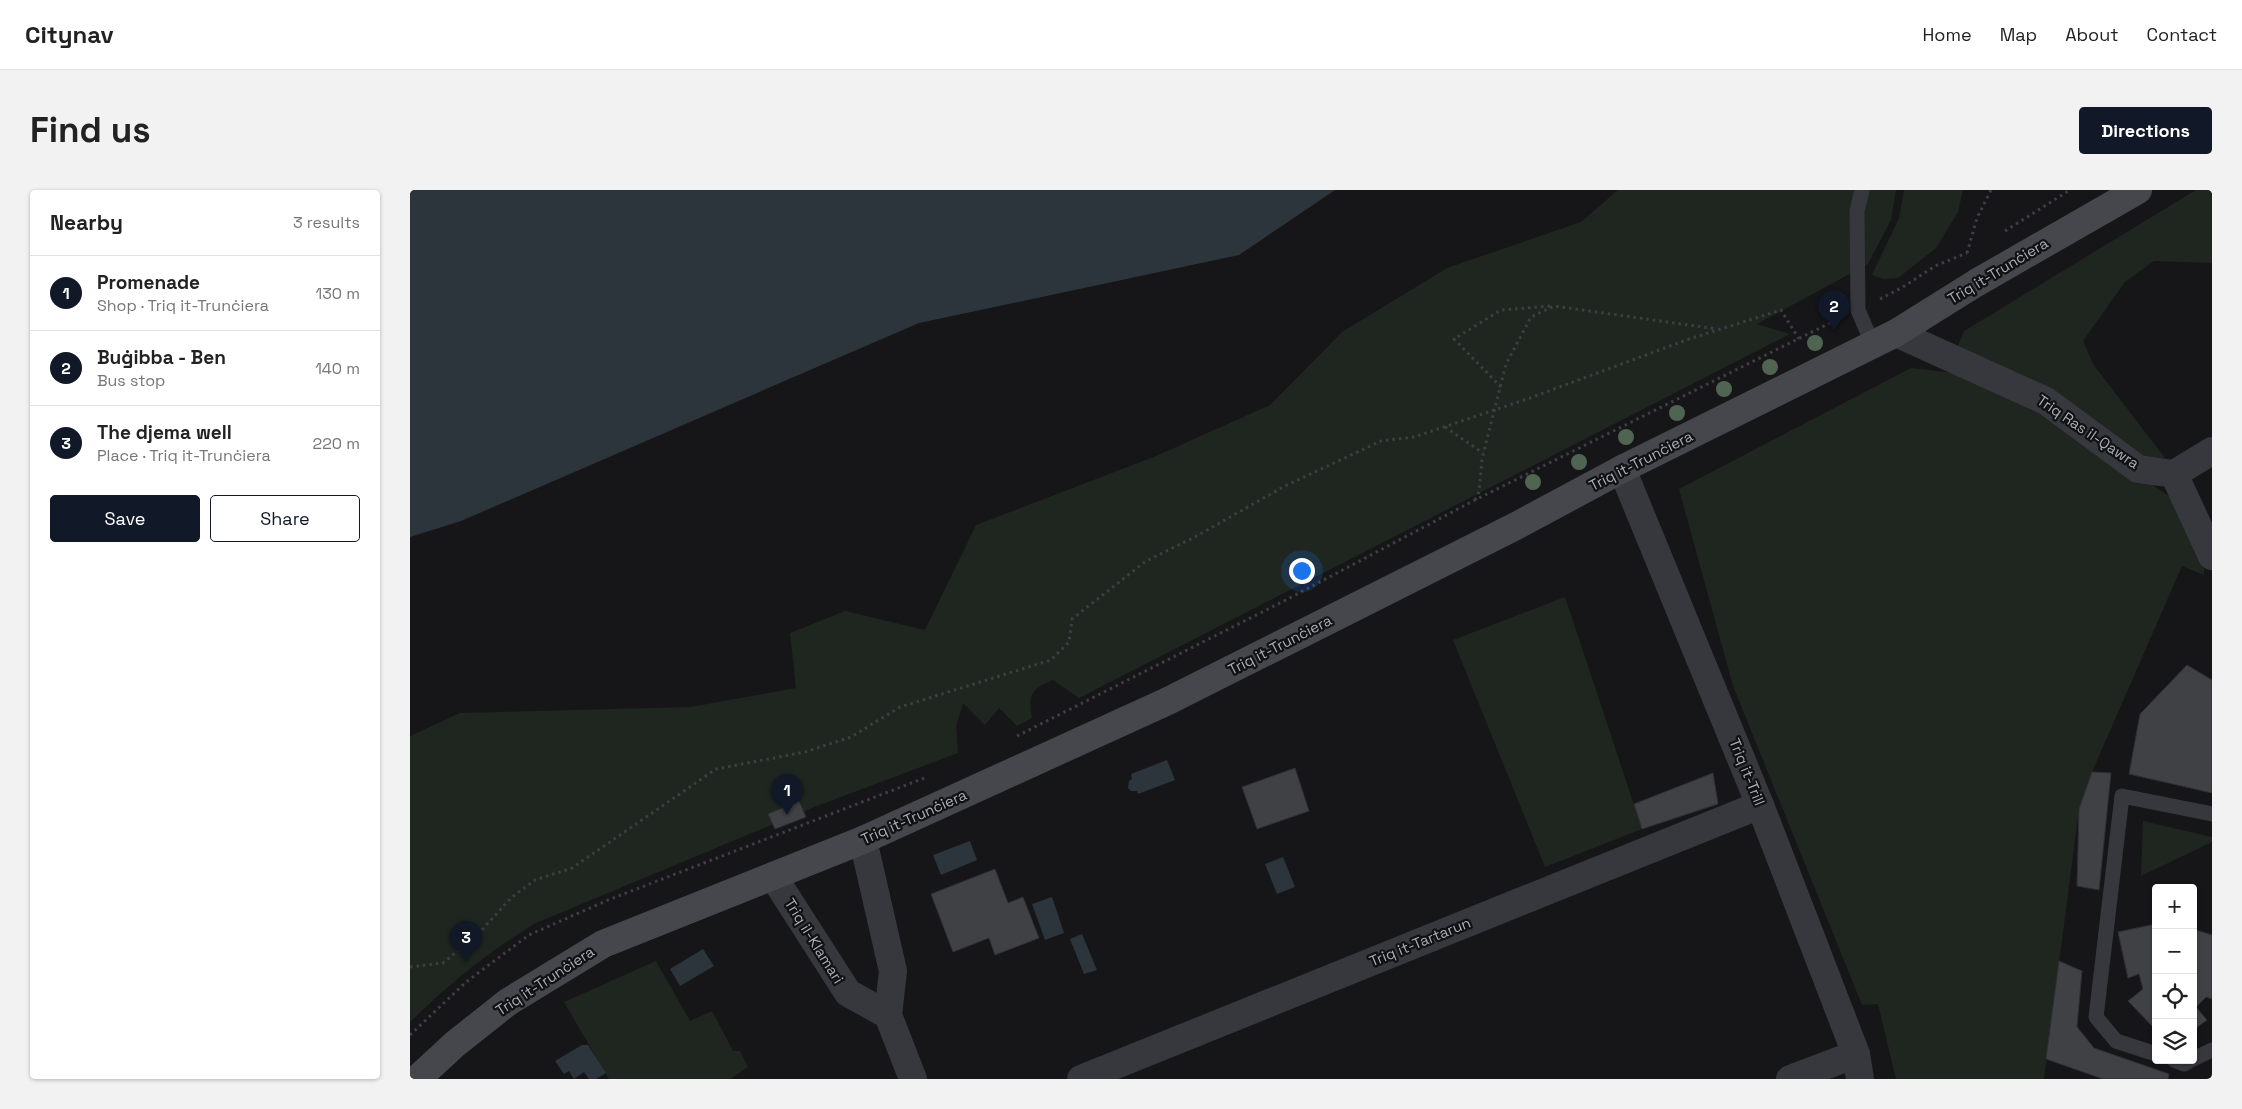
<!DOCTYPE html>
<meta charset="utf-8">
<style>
:root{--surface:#fff;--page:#f2f2f2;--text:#222;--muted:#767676;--line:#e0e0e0;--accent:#111827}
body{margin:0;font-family:"Space Grotesk",sans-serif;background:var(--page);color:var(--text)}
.controls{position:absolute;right:15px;bottom:15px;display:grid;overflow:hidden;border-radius:5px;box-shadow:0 1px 4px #0004}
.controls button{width:45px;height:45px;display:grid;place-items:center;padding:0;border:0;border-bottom:1px solid var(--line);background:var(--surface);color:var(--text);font:25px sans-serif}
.you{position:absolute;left:891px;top:380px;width:18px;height:18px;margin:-12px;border:4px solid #fff;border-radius:50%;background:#1a73e8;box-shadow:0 0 0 8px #1a73e833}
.badge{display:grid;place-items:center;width:32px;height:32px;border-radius:50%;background:var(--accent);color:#fff;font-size:16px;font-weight:700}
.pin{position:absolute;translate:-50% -41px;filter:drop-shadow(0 1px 2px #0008)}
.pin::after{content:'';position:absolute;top:26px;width:18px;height:15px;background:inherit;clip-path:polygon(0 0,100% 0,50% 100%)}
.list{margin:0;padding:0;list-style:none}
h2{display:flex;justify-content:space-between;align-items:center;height:65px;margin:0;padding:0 20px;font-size:21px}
h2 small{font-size:16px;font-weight:400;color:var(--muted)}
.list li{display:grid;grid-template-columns:32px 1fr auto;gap:15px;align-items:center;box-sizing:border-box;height:75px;padding:0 20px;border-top:1px solid var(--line)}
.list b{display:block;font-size:19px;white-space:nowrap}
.list p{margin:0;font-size:16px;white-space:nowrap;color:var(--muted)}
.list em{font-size:16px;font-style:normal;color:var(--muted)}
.actions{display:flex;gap:10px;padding:15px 20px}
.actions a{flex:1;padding:11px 0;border:1px solid var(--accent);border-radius:5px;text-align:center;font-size:18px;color:var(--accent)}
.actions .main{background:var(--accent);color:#fff}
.icon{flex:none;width:28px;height:28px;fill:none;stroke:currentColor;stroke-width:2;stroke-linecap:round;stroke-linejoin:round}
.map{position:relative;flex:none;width:1802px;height:889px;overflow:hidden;border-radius:5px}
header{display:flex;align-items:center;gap:30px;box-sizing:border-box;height:70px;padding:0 25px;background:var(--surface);border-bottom:1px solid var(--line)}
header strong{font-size:24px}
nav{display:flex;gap:28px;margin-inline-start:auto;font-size:18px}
.intro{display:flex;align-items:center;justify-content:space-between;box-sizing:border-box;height:120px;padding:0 30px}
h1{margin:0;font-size:35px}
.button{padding:12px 22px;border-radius:5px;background:var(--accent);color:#fff;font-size:18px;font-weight:700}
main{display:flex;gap:30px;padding:0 30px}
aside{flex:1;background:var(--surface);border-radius:5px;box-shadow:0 1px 4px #0004}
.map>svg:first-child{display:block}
</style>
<header>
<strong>Citynav</strong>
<nav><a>Home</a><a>Map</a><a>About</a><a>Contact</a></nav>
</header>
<div class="intro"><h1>Find us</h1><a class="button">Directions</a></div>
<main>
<aside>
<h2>Nearby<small>3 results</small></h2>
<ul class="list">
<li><span class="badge">1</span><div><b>Promenade</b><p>Shop · Triq it-Trunċiera</p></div><em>130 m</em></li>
<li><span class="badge">2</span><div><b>Buġibba - Ben</b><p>Bus stop</p></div><em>140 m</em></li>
<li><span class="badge">3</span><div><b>The djema well</b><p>Place · Triq it-Trunċiera</p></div><em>220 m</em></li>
</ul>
<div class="actions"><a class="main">Save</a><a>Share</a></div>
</aside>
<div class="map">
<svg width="1802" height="889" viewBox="0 0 1802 889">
<rect width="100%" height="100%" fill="#161618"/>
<g fill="#1e261f">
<path d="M1208,0H1486L1481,30L1458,74L1347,134L1380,144L669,508L643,490C621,499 618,505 622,528L607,536L589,518L575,535L553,513L546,536L548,563L407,616L126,733C79,761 39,794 0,832V546L50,523L281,517L386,498L380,443L435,421L515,440L566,335L746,266L860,215L932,142L1037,78L1171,32Z"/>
<path d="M1494,0H1553L1548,22L1526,58L1488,88L1473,89L1462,85L1489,28Z"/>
<path d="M1786,0H1802V73L1744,71L1715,92L1673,151L1683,174L1755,268L1737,269L1608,183L1547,158L1554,141Z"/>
<path d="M1501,178L1553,184L1614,208L1762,308L1795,358L1794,385L1772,376L1682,582L1669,619L1634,889H1486L1468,814L1452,815L1323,496L1269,299Z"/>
<path d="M1155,407L1232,639L1135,677L1043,450Z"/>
<path d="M1733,631L1802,647V652L1731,686Z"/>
<path d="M246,771L280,831L302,821L323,861H330L338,877L320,889H199L154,812Z"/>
</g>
<g fill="#2c353c">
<path d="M0,0H925L829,65L509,133L51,331L0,347Z"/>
<path d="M757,570L765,590L728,604L727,601H721L718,598L719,591L722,589L721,584Z"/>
<path d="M560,651L567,670L531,685L523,665Z"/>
<path d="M873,667L885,697L867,704L855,674Z"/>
<path d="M642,707L654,743L635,750L622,714Z"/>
<path d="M672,744L687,780L674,784L660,749Z"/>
<path d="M293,759L304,776L270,796L260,779Z"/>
<path d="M172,855H178L196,883L186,889H179L174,882L164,889L159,881L154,884L145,871Z"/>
</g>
<g fill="#404145" stroke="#303034">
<path d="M1777,475L1802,490V603L1719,584L1730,524Z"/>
<path d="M885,578L899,621L847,639L832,597Z"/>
<path d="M1682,582L1701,583L1689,700L1667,696L1669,619Z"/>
<path d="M1303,583L1308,614L1232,639L1224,614Z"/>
<path d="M389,611L396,627L365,639L358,624Z"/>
<path d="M585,679L598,713L613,707L629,748L585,765L579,748L543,762L521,704Z"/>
<path d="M1746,734V840L1718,811L1733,799L1729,784L1718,788L1708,742Z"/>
<path d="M1786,740L1802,745V809L1796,807L1786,817L1797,830L1783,840V750Z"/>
<path d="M1649,771L1672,781L1667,837L1684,858L1759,884L1758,889H1693L1636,869Z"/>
</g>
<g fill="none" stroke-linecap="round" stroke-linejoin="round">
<g stroke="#3d3f44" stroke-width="3" stroke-dasharray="2.5 4" stroke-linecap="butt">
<path d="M1595,41L1660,0"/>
<path d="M1557,63L1567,28L1581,0"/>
<path d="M1470,109L1493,97L1525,76L1557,63"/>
<path d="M1091,197L1044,149L1091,120L1141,116"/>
<path d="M1035,237L1073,263"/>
<path d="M1065,310L1069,302L1072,269L1096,174L1121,127L1144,116L1307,139"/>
<path d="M607,546L874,411L1065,310L1428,129"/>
<path d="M0,777L33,773L69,743L102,707L125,690L162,678L306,579L395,562L441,547L490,517L641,470L659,452L662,429L736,371L783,348L875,296L971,251L1004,247L1034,237L1120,208L1279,149L1371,120L1389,149"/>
<path d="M0,845L56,792L119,745L198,710L517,587"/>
</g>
<g stroke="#37383d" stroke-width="15">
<path d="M1452,0L1447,21L1448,120L1463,155"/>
<path d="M1746,864L1706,851L1686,827L1712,606L1802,624"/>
<path d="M1783,869L1802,860"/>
<path d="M1764,870L1774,874L1781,870"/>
</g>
<g stroke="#37383d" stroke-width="28">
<path d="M1486,143L1636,211L1728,279L1764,284"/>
<path d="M1212,279L1350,615L1446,864L1450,889"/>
<path d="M1764,284L1802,366"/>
<path d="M1764,284L1802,261"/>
<path d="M453,650L483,781L478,825L503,889"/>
<path d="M363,686L438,803L478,825"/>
<path d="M671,889L1350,615"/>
<path d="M1380,889L1446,864"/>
</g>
<path stroke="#45474d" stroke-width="28" d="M7,889L45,854L98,812L193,754L453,650L758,511L1106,336L1212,279L1486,143L1566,93L1728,0"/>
</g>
<g fill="#506452">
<circle cx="1405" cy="153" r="8"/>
<circle cx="1360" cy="177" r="8"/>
<circle cx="1314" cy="199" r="8"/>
<circle cx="1267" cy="223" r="8"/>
<circle cx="1216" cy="247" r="8"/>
<circle cx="1169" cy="272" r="8"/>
<circle cx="1123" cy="292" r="8"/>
</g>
<g text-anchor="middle" stroke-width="4.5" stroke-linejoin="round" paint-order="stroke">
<g font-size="15" fill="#a8adb8" stroke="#111113">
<text transform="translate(1588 81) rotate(-31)" y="5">Triq it-Trunċiera</text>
<text transform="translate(1678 242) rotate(34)" y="5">Triq Ras il-Qawra</text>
<text transform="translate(1231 271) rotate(-27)" y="5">Triq it-Trunċiera</text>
<text transform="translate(870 455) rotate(-27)" y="5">Triq it-Trunċiera</text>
<text transform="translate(1337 582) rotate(68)" y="5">Triq it-Trill</text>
<text transform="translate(504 627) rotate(-24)" y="5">Triq it-Trunċiera</text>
<text transform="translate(404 751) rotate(58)" y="5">Triq il-Klamari</text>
<text transform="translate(1010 752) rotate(-22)" y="5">Triq it-Tartarun</text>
<text transform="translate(135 791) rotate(-33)" y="5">Triq it-Trunċiera</text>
</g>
</g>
</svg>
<div class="controls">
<button>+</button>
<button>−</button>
<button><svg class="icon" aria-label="locate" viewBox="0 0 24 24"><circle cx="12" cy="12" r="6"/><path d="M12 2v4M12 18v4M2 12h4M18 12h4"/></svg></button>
<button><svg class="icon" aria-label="layers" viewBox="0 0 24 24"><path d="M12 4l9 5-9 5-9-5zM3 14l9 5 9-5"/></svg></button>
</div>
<div class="you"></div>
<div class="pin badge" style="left:377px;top:625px">1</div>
<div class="pin badge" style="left:1424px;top:141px">2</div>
<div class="pin badge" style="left:56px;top:772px">3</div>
</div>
</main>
